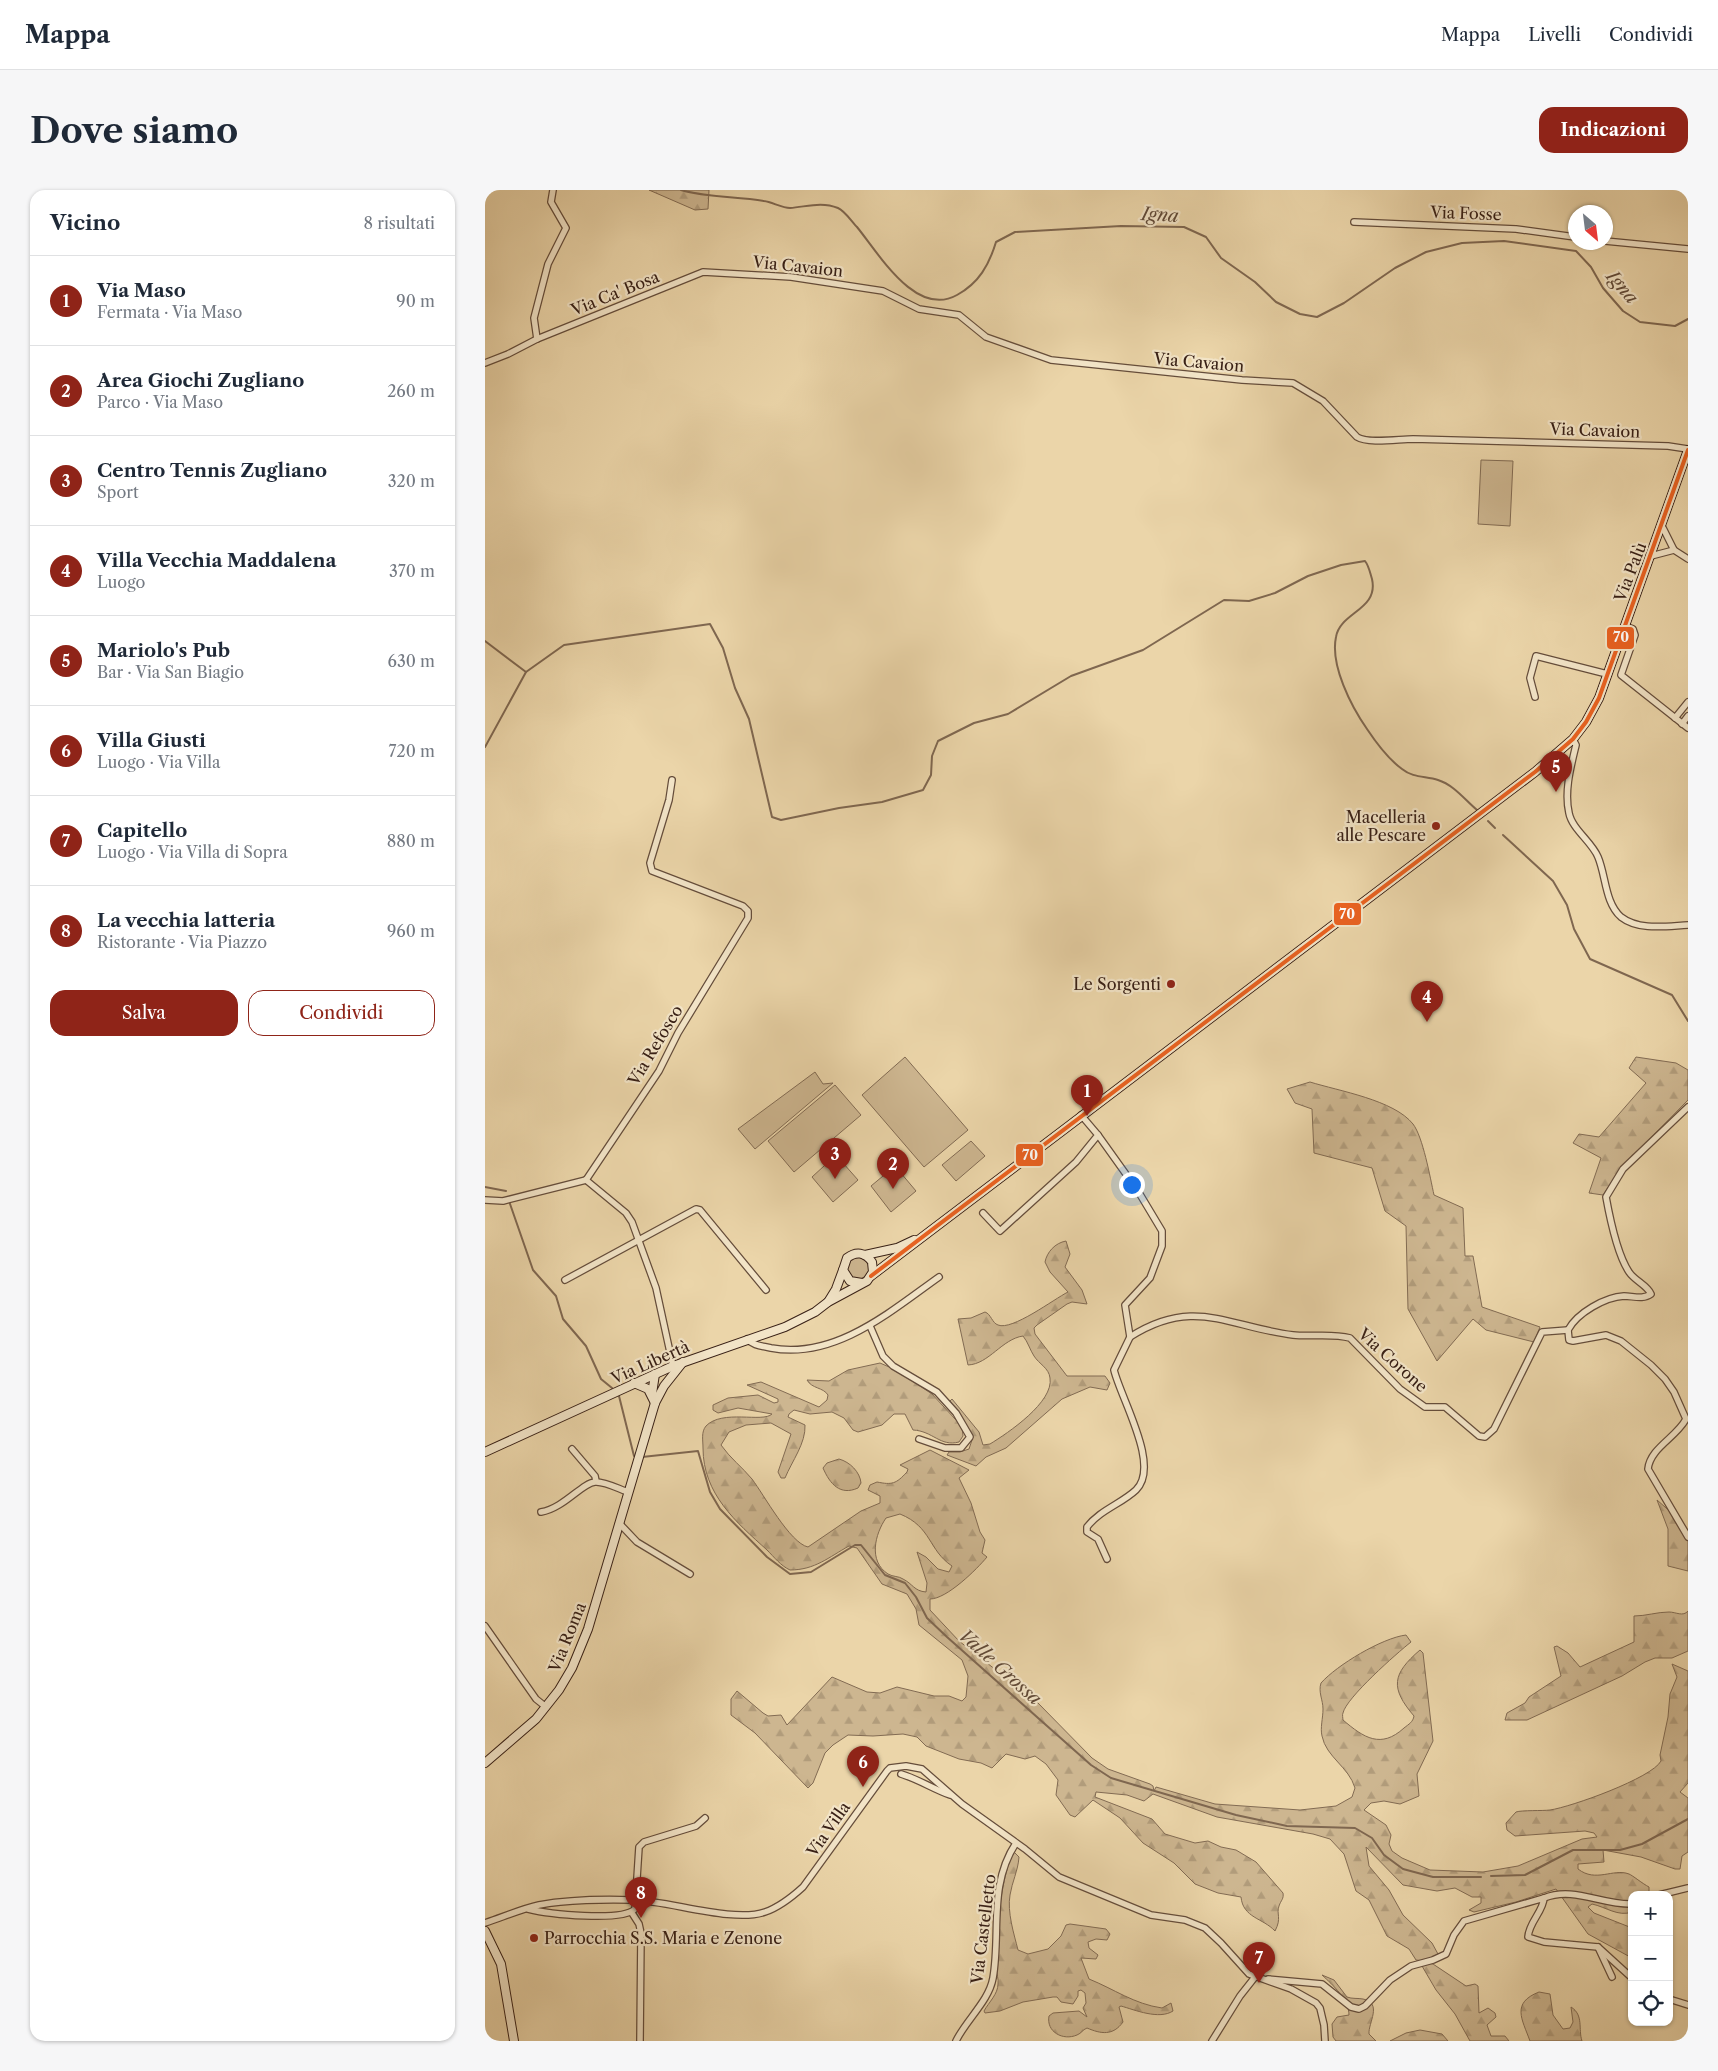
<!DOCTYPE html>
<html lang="it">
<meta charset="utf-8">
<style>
:root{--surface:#fff;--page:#f6f6f7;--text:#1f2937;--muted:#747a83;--line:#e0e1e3;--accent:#8f2418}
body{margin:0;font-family:"Libre Caslon Text",serif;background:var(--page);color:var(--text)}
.controls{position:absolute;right:15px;bottom:15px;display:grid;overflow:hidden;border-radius:10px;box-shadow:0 1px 4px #0004}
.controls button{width:45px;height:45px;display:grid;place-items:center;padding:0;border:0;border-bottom:1px solid var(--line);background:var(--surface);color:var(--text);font:25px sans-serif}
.compass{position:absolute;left:1083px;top:15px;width:45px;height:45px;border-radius:50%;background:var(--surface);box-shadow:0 1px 4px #0004;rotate:152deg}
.you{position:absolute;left:646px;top:994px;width:18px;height:18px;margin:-12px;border:4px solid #fff;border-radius:50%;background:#1a73e8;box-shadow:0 0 0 8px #1a73e833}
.badge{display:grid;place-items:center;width:32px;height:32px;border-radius:50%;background:var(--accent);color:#fff;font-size:16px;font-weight:700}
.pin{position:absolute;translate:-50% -41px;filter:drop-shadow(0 1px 2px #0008)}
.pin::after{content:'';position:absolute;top:26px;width:18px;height:15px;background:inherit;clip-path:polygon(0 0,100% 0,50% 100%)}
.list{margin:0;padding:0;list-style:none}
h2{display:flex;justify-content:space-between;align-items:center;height:65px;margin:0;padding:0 20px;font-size:21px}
h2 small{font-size:16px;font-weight:400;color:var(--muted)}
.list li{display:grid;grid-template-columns:32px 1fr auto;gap:15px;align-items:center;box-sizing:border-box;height:90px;padding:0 20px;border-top:1px solid var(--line)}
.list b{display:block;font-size:19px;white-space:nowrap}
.list p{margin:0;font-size:16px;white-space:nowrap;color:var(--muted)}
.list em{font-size:16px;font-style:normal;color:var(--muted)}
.actions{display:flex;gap:10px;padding:15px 20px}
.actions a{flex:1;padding:11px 0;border:1px solid var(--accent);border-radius:15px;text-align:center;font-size:18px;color:var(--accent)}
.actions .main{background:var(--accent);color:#fff}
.icon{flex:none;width:28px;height:28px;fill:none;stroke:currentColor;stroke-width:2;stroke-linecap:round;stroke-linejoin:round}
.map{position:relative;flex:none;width:1203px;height:1851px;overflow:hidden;border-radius:15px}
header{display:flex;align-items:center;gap:30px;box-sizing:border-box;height:70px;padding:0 25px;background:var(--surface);border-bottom:1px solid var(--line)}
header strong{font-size:24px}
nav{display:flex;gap:28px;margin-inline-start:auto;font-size:18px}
.intro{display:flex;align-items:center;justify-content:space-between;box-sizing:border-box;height:120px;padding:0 30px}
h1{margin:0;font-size:35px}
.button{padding:12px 22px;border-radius:15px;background:var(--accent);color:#fff;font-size:18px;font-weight:700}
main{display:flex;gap:30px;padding:0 30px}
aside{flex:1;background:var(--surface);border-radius:15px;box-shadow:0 1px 4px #0004}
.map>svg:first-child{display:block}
</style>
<header>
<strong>Mappa</strong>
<nav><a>Mappa</a><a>Livelli</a><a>Condividi</a></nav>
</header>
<div class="intro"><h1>Dove siamo</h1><a class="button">Indicazioni</a></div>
<main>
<aside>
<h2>Vicino<small>8 risultati</small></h2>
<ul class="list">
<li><span class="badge">1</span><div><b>Via Maso</b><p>Fermata · Via Maso</p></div><em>90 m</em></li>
<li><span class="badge">2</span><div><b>Area Giochi Zugliano</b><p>Parco · Via Maso</p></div><em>260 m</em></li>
<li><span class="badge">3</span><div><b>Centro Tennis Zugliano</b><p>Sport</p></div><em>320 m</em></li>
<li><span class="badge">4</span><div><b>Villa Vecchia Maddalena</b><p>Luogo</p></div><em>370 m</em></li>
<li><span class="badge">5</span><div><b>Mariolo's Pub</b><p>Bar · Via San Biagio</p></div><em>630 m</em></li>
<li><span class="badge">6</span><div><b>Villa Giusti</b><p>Luogo · Via Villa</p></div><em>720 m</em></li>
<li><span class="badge">7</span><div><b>Capitello</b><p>Luogo · Via Villa di Sopra</p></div><em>880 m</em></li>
<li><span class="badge">8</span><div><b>La vecchia latteria</b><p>Ristorante · Via Piazzo</p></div><em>960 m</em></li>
</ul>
<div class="actions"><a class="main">Salva</a><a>Condividi</a></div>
</aside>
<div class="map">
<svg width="1203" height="1851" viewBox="0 0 1203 1851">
<defs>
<pattern id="forest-firs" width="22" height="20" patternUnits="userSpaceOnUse" patternTransform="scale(1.25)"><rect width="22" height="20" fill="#cdb690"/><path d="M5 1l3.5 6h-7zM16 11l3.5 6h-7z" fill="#b19c7b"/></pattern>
</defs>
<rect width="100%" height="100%" fill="#ebd5a9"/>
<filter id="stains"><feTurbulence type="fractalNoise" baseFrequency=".004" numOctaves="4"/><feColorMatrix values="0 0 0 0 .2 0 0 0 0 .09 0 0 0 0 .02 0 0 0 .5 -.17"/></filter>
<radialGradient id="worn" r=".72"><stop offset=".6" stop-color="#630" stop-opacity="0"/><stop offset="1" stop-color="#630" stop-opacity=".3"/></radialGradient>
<g fill="#cdb690" stroke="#826b53">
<path d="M996,270L1028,271L1025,336L993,334Z"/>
<path d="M420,867L483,940L439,977L377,905Z"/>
<path d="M330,882L338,894L348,893L270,959L253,939Z"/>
<path d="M350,895L376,925L309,982L283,951Z"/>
<path d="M486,951L500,966L471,991L457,975Z"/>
<path d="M351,965L373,990L348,1012L327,987Z"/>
<path d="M410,976L431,1001L406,1022L386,996Z"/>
<circle cx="373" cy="1078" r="11"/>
</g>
<g fill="url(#forest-firs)" stroke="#826b53" fill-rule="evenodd">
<path d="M164,0H224L223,19L210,20Z"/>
<path d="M1151,867L1191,873L1203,880V910L1135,979L1118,1005L1104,1003L1116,968L1088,953L1094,944L1114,947L1161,893L1144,878Z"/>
<path d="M825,892C854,901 909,910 928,934C938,947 945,987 949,1005L978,1018L980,1066H988L997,1117L1055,1137L1049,1152L1001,1140L988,1129L952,1171L923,1119L921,1036L900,1021L887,978L829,963L827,919L810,913L802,899Z"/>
<path d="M581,1051L585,1064L580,1077L597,1100L602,1114L587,1112L582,1114L552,1135L549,1138L550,1144L582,1186H620L625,1193L622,1200L605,1197L577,1209L521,1258L501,1267L491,1276L462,1265L464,1262H475L484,1259L488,1247L483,1239L477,1237L478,1246L474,1252C455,1257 448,1241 428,1240L420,1224H409L397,1235L373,1242L368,1240L359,1228L347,1222L325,1224L309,1220L304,1224L303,1227L320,1235C321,1253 307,1271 300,1288H296L293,1282L306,1244L286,1233L261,1235L244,1242L236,1255C245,1268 257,1277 267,1289C279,1305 305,1353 323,1357L376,1321L395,1313V1306L383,1300L385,1295L392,1292C407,1295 411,1294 422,1282L423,1279L415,1275L445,1260L484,1280L474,1288L486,1313L495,1342L500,1350L497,1363L502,1367C492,1379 462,1409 445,1409V1420L474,1451L553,1513L607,1568L623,1579L665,1594L668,1596L669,1601L671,1597L730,1614L815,1620L851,1616L867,1607L870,1598C864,1577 841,1567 837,1546C835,1538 838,1528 838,1519C838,1510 833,1502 836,1493C852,1475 897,1448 921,1445L926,1452C912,1463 861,1508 858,1523C857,1524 858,1529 858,1530C879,1548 896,1559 919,1538C924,1534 928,1532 929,1526C905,1498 907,1484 935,1460L938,1463L948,1551L932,1584L934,1606L915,1614L899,1611L886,1613L879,1620L901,1635L906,1645L904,1654L907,1661L917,1668L945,1680L998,1682L1033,1676L1097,1649L1112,1647L1109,1643L1100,1641L1030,1646L1022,1640L1021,1633L1031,1622C1037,1620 1057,1621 1065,1620C1086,1617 1167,1588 1176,1571L1175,1565L1183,1527L1185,1504L1192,1487L1187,1474L1203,1481V1593L1195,1602L1203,1608V1662L1197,1666L1195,1679H1190L1156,1667L1118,1660L1119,1672L1093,1674V1679C1111,1693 1128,1678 1144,1684C1147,1685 1158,1694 1164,1697V1705H1147V1722C1133,1727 1121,1717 1107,1714L1103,1717L1109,1723L1147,1738V1768L1103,1744L1071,1699L1031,1712L989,1722L984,1720L996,1713V1707H987L970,1698L952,1701L918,1695L881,1657L884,1676L904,1700L918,1725L947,1753L953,1764L940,1771L931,1770L924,1759L902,1746L884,1710L871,1701L859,1664L845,1649L828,1644L732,1627L668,1604L659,1611L642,1605L611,1602L610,1607L667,1629L680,1644L710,1653L723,1651L736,1657L751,1660L771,1672L798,1703C799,1709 796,1710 794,1716C791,1724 797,1728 790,1741C778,1728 758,1728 756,1707L733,1703L710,1694L689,1673L658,1653L635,1628L608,1610L590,1627L585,1625L571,1605L573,1590L561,1574L550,1566L540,1569L521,1564L507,1578L496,1573L474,1569L441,1556L432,1547L418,1544L388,1546L363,1545L348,1555L340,1563L328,1593L323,1598L270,1543L246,1525V1509L252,1501L278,1523L283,1526L296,1525L302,1535L347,1487L382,1502L395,1503L412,1497L449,1506H464L477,1511L481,1507L483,1486L477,1470L434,1435L431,1419L422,1404L397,1394L372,1358L364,1356C344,1367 330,1380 305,1380C296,1376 289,1367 282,1360C251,1332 218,1304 218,1258C218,1250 216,1242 221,1236C237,1219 278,1233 287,1224L253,1218L233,1223L228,1220V1215L243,1208L273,1205L289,1213L293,1212V1209L262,1195L276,1192L334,1217L342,1210L343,1205C338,1197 327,1199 322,1190L344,1191L363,1180L395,1173L411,1180L447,1204L470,1229L476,1233L465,1211L467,1209L494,1242L498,1255L505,1254C523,1243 569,1212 565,1188C564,1178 554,1174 549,1166C545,1160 543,1152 538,1146C517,1149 504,1174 483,1175L473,1129L486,1128L500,1122C506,1124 507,1133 513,1135C527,1141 569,1109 583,1102L565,1082L560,1072C562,1062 570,1053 581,1051ZM415,1324C447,1337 443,1360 467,1376L464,1382L453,1379L441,1367L432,1362L442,1393L441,1402C429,1401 428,1394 418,1389C414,1386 408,1387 403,1384C383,1371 390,1344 401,1328Z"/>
<path d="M354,1269C365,1272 375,1282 376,1293L373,1298C355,1306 345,1294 338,1278L342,1273Z"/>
<path d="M1172,1310L1196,1331L1203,1342V1381L1183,1376V1339Z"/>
<path d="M1203,1421V1461L1187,1468H1170L1160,1472L1137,1486L1042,1530H1020L1022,1523L1040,1513L1044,1507L1076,1486L1069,1457L1072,1456L1083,1463L1095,1477L1149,1452V1426C1161,1426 1172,1422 1184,1422C1191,1422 1198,1427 1203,1421Z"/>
<path d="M528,1661L534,1667C533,1681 527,1692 525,1705C522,1722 529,1744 533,1760L543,1764L563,1759L576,1746L581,1735L585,1734L621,1739L625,1744L622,1750L611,1749L603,1752L604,1758L613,1765L611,1769L596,1768L604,1789C629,1799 649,1814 677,1818L686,1813L688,1821C674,1830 650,1820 636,1816L634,1817L638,1832C628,1846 616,1844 602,1838C597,1840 597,1843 592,1845C578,1851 561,1842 564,1826L568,1823L594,1821L602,1827L598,1818L601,1813L600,1803L596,1800L593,1801V1806L588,1814L576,1812L572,1807H568L538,1812L515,1821L500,1823L499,1821C504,1812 513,1804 513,1794C514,1789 511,1784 512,1778C513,1736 513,1701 528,1661Z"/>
<path d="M943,1773L948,1774L981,1796L990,1794L993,1796L994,1823L1003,1818L1010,1823L1011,1827L1002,1835L1006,1846H1020L1024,1851H985L970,1824L951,1800L937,1776Z"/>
<path d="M837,1785L849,1790L862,1807C867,1809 873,1808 878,1809C898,1813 883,1833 884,1844L891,1851H851L848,1847L847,1834L852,1827L864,1825C864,1810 848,1795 837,1785Z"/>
<path d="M1054,1802L1065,1804L1068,1825L1078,1839L1085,1838L1088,1832L1086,1817C1099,1825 1093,1839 1097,1851H1045C1037,1829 1026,1813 1054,1802Z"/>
<path d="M935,1840L957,1844L963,1851H905L921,1843Z"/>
</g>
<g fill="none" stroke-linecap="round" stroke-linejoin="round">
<g stroke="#7f6750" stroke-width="2">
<path d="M196,0C223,8 252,6 279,11C287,12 297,18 305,18C321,17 336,11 353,18C360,21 367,32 372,37C394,64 431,128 472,105C494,93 504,75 511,52L530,42L636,36L699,37L721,47L736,68L770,92L791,112L815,124L832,127L859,113L910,78L941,62L977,53L1019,51L1091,61L1106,77L1118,98L1138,121L1155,132L1190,136L1203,129"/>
<path d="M0,451L41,482"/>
<path d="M0,557L41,482L79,455L225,434L238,458L250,498L264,529L287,627L296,630L354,618L397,612L438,600L446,585L447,566L453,551L489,533L523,524L586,486L658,460L739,410L764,411L790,403L823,386L856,375L880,371C884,376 885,383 887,389C894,420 855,422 851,447C845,475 866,516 882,539C892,554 903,569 917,579C928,588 941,586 953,590C969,595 980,610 992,620"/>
<path d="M1003,631L1010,638"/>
<path d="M1018,645L1068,691L1082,715L1089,739L1105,769L1187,805L1203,831"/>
<path d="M0,997L21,1001"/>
<path d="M24,1011L48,1080L71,1106L78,1129L101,1156L116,1189L127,1198"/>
<path d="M134,1206L149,1266L152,1268"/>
<path d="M157,1267L213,1261L225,1302L235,1319L282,1367L305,1384L326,1382L370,1355H376L400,1385L420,1393L431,1407L442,1428L462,1447L606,1575L626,1588L751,1625L802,1636L870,1638L887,1648L899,1665L918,1679L948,1687H996"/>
<path d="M1006,1686L1040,1685L1088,1660H1135L1157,1654L1203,1629"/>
</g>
<defs>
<g id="street">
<path d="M869,32L1031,39L1090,47"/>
<path d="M1120,51L1203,59"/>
<path d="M52,149L49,128L63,74L81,38L66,12L68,0"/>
<path d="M0,173L23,164L52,149L218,82L306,87L398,101L434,119L474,125L501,147L566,170L757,190L808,193L838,211L872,247C883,254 914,249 928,249C1013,251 1098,253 1183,256L1203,259"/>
<path d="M1177,336L1189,360L1203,369"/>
<path d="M1166,366L1189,360"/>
<path d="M1140,436L1148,439L1150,445L1136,485L1203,538"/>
<path d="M1050,507L1045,488L1051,466L1122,484"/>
<path d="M1190,528L1203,512"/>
<path d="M1197,534L1203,526"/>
<path d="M1088,549L1091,555C1086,576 1079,601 1084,623C1087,639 1107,652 1113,667C1121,686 1120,713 1136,727C1154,741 1182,736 1203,735"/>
<path d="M1203,917L1138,979L1121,1007C1125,1029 1132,1064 1144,1082C1150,1091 1162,1095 1166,1104C1158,1110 1148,1106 1139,1106C1120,1107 1092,1123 1083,1140L1084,1150L1088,1151L1121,1145L1136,1151L1166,1175L1180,1189L1189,1202L1201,1229C1192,1247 1165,1258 1163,1279L1203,1347"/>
<path d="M613,945L653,1001L677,1041V1056L665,1088L640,1115L645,1147L629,1180C636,1209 676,1276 651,1300C636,1314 615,1320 602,1337V1342L613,1349L622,1369"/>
<path d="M101,990L174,881L193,843L263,728V721L258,716L167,681L165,673L184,610L187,590"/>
<path d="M101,990L141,1023L147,1032L171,1098L188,1176"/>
<path d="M0,1010L18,1011L101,990"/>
<path d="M498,1023L515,1041L591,972L613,945L596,925"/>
<path d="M80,1090L211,1019L215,1020L281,1100"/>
<path d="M385,1136L398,1166L408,1176L452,1202L471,1223L485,1247L476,1258H460L434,1249"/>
<path d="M645,1147C709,1106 743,1137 808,1145C827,1147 847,1143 865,1148L915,1199L940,1217H960L994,1246L1000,1247L1009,1239L1057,1142L1083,1140"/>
<path d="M262,1149C268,1156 278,1156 286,1158C350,1170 406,1121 454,1087"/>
<path d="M87,1259L110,1286L111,1291"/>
<path d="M56,1322C79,1318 97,1293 110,1292C119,1291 134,1299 143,1302"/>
<path d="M134,1333L152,1352L205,1384"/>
<path d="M0,1436L51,1509L61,1517"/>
<path d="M416,1584C433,1589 448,1599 465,1605"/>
<path d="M1174,1705L1203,1698"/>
<path d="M1059,1708C1089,1696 1116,1715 1147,1714"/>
<path d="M43,1719C63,1724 137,1732 150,1719L154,1657L159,1652L211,1636L220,1628"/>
<path d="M147,1723L154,1734L156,1743L155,1851"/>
<path d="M0,1733C18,1727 36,1719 54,1715C81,1710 121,1709 149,1710C185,1711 248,1733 280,1722C295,1717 307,1707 318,1697L402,1581L405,1578L421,1576L437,1579L477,1614L540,1659L574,1687L666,1725L700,1730L720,1738L736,1753L764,1784L806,1799L831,1813L835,1818L839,1835L840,1851"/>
<path d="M1113,1757L1127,1787"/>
<path d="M783,1789L837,1794L866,1817L874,1819L880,1816L905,1790L926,1776L948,1770L961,1764L969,1745L979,1731L1059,1708C1058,1722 1044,1732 1043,1747L1059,1752L1113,1757L1147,1788"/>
<path d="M1184,1809L1203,1815"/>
<path d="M471,1851C481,1830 504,1811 508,1788C516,1743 503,1695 531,1653"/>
<path d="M727,1851L755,1806L770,1787"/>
</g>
<g id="secondary">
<path d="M380,1065L412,1058L429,1050"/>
<path d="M386,1086L1050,582L1088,549L1101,532L1114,508L1203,260"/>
<path d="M343,1112L351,1099L358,1080"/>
<path d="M149,1193L163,1199L170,1213"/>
<path d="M167,1204L170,1184"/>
<path d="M0,1262L188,1176L300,1137L330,1122L343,1112L382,1091L388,1082L387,1072C380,1062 371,1061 362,1068L358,1080L365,1091L377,1093"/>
<path d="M0,1573L51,1529L74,1500L87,1478L103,1439L170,1213L179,1196L198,1172"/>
<path d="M0,1741L16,1774L29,1851"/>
</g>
</defs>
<use href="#street" stroke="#654d3b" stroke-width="8"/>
<use href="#secondary" stroke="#382016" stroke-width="10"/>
<use href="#street" stroke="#f2e4c7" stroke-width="5.5"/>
<use href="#secondary" stroke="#f2e4c7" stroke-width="8"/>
<defs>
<path id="bus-1" d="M386,1086L1050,582L1088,549L1101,532L1114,508L1203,260"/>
</defs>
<use href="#bus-1" stroke="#f2e4c7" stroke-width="8"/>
<use href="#bus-1" stroke="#e96221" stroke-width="4"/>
</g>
<g fill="#8f2418" stroke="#f2e4c7" stroke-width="2">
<circle cx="951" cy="636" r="5"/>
<circle cx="686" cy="794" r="5"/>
<circle cx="49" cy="1748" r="5"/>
</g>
<g text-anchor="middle" stroke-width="4.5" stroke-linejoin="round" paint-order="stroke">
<g font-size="16" fill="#382016" stroke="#f2e4c7">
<text transform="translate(981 23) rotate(2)" y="6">Via Fosse</text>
<text transform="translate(313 76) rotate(6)" y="6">Via Cavaion</text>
<text transform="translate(130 103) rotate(-22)" y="6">Via Ca' Bosa</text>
<text transform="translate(714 172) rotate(5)" y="6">Via Cavaion</text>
<text transform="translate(1110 240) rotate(2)" y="6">Via Cavaion</text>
<text transform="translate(1145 382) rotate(-69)" y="6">Via Palù</text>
<text transform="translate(170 855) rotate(-59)" y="6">Via Refosco</text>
<text transform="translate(908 1170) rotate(42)" y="6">Via Corone</text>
<text transform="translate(165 1172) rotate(-24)" y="6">Via Libertà</text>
<text transform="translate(82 1447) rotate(-68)" y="6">Via Roma</text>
<text transform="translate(343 1639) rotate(-55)" y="6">Via Villa</text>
<text transform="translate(498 1739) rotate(-83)" y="6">Via Castelletto</text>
</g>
<g font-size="16" fill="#382016" stroke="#f2e4c7" text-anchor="end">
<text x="941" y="633">Macelleria<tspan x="941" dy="18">alle Pescare</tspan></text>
<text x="676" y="800">Le Sorgenti</text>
<text x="59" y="1754" text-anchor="start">Parrocchia S.S. Maria e Zenone</text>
</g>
<g font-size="18" font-style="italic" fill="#614a38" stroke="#f2e4c7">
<text transform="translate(675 25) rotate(3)" y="6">Igna</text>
<text transform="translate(1137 97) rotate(49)" y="6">Igna</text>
<text transform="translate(515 1477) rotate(42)" y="6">Valle Grossa</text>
</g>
</g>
<g stroke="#f2e4c7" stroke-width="2">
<rect x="1121" y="436" width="29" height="24" rx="5" fill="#e96221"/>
<rect x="848" y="712" width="29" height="24" rx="5" fill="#e96221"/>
<rect x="530" y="953" width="29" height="24" rx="5" fill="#e96221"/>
</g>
<g font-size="14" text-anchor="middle" font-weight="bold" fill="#fff">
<text x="1136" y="452">70</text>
<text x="862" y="729">70</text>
<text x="545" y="970">70</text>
</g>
<rect width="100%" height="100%" filter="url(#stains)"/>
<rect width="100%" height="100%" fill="url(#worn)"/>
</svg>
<div class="controls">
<button>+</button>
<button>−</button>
<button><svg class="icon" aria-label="locate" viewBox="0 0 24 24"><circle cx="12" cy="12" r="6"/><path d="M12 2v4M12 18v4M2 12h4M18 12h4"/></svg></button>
</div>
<svg class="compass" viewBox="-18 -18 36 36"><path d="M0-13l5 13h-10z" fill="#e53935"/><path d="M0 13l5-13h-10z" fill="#747a83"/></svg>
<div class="you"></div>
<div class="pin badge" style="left:602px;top:926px">1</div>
<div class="pin badge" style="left:408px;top:999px">2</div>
<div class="pin badge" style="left:350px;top:989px">3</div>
<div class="pin badge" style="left:942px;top:832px">4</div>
<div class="pin badge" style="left:1071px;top:602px">5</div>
<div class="pin badge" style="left:378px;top:1597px">6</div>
<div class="pin badge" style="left:774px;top:1793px">7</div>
<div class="pin badge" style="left:156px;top:1728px">8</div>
</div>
</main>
